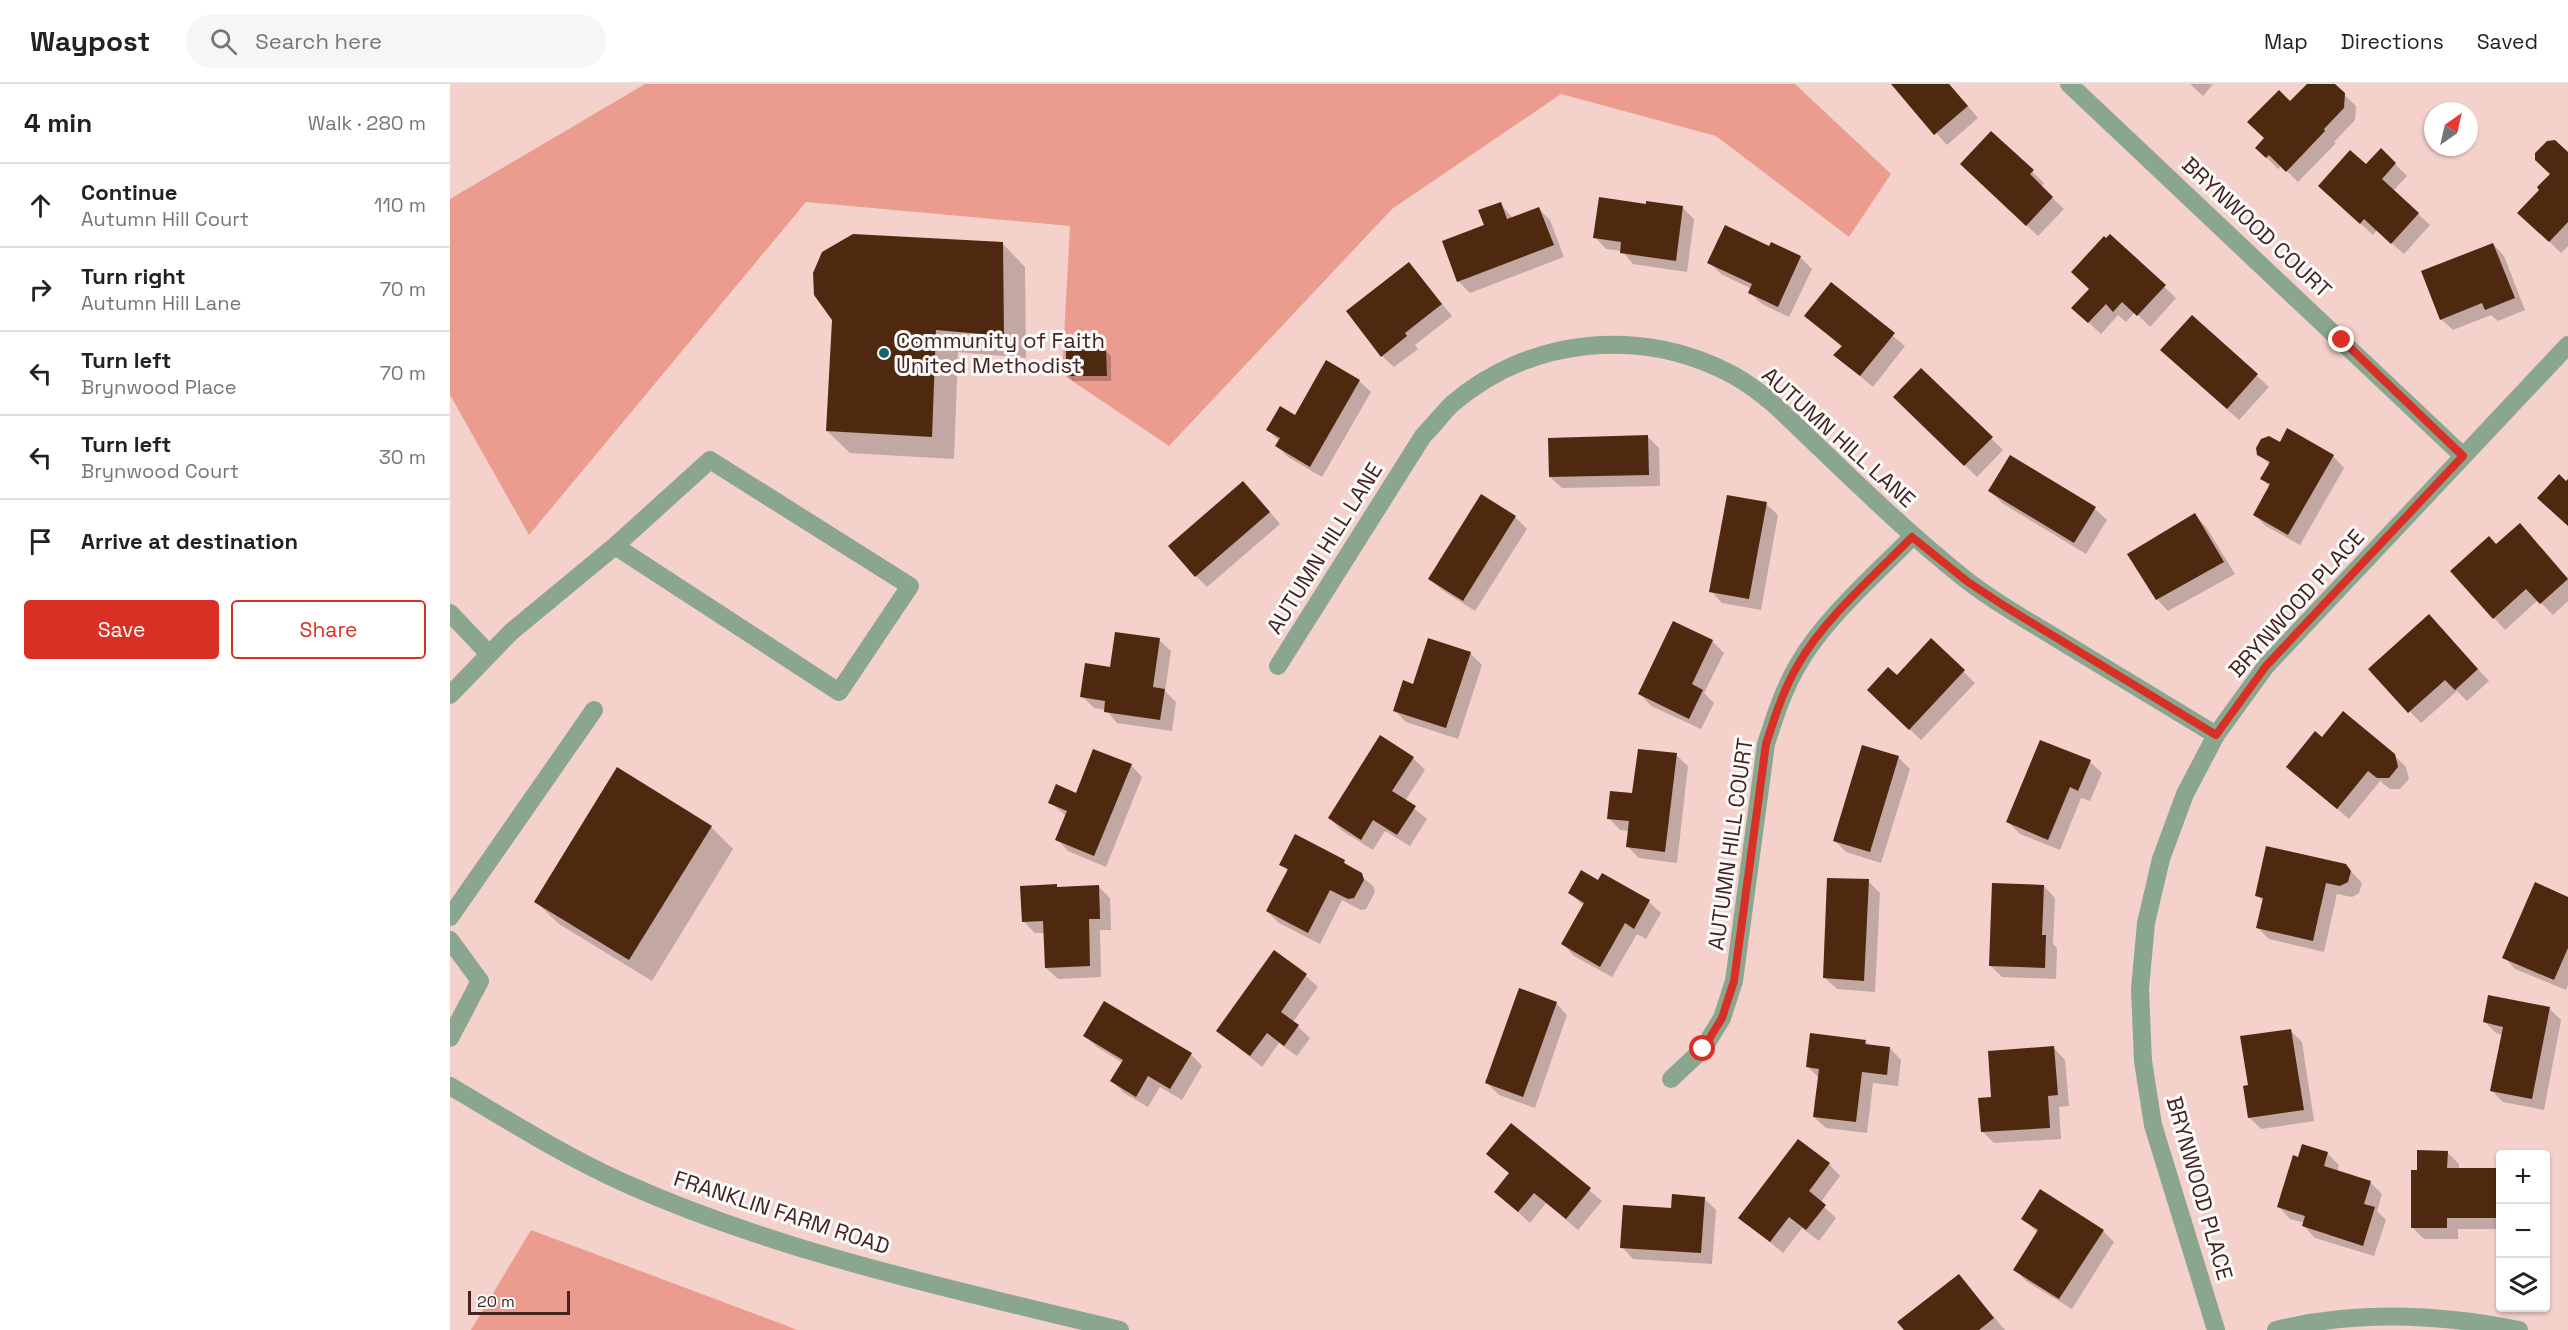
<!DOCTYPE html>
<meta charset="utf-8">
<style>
:root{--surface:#fff;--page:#f6f6f6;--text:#222;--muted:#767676;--line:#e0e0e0;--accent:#d93025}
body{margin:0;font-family:"Space Grotesk",sans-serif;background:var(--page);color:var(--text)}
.controls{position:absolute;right:18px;bottom:18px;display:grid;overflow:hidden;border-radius:6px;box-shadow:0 2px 4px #0004}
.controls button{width:54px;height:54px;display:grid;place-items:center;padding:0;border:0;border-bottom:2px solid var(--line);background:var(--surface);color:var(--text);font:30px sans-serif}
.compass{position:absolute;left:1974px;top:18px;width:54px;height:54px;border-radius:50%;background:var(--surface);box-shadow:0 2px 4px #0004;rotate:34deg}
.scale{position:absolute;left:18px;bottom:15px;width:102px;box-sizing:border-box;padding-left:6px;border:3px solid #44241e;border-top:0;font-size:16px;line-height:21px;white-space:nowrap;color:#44241e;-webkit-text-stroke:4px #fbfbfb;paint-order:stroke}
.stop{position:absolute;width:18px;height:18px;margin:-14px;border:4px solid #d93025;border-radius:50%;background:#fff}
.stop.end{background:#d93025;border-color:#fff;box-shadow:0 2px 6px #0008}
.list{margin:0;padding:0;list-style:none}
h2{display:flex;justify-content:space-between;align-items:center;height:78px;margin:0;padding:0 24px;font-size:26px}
h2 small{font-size:20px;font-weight:400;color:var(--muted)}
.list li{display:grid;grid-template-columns:39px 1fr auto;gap:18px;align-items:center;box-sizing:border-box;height:84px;padding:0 24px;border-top:2px solid var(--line)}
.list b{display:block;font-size:22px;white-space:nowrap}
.list p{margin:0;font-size:20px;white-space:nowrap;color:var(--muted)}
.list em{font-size:20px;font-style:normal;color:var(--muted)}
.actions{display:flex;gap:12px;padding:18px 24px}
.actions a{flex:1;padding:14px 0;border:2px solid var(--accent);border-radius:6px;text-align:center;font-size:21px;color:var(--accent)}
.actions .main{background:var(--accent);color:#fff}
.icon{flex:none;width:33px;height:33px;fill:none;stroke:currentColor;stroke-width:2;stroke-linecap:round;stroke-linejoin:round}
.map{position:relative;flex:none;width:2118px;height:1246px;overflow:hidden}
header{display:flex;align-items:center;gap:36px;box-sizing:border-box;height:84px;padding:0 30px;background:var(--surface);border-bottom:2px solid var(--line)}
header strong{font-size:28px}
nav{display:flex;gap:33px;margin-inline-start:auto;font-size:21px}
.search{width:420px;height:54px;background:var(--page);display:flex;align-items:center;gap:15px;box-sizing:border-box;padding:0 21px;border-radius:33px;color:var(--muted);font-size:22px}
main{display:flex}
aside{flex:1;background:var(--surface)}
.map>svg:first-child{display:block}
</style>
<header>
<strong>Waypost</strong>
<div class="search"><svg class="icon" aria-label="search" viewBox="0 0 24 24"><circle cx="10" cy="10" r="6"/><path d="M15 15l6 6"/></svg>Search here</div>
<nav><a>Map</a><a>Directions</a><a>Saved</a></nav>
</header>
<main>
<aside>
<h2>4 min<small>Walk · 280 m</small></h2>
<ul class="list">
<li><svg class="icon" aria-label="ahead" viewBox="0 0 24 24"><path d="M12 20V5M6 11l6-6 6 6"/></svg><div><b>Continue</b><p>Autumn Hill Court</p></div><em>110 m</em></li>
<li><svg class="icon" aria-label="right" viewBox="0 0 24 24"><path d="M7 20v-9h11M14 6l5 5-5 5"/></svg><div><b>Turn right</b><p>Autumn Hill Lane</p></div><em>70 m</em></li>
<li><svg class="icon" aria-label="left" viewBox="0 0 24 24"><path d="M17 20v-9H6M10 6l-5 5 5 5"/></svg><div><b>Turn left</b><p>Brynwood Place</p></div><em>70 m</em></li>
<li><svg class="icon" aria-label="left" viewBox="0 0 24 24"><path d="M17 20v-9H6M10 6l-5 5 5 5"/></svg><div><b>Turn left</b><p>Brynwood Court</p></div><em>30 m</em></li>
<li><svg class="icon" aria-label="arrive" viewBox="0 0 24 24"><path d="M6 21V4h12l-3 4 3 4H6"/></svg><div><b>Arrive at destination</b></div></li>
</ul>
<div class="actions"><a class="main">Save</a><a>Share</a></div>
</aside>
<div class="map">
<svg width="2118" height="1246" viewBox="0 0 2118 1246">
<rect width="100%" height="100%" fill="#f4d1cb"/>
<g fill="#ec9c8e">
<path d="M195,0H1345L1441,90L1399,153L1266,52L1111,10L942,125L719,362L612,290L620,142L356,118L79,451L0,311V115Z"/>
<path d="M81,1146L340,1243L347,1246H21Z"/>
</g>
<g fill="#0003">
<path d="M1443,0H1499L1528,34L1497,61Z"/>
<path d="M1740,0H1763L1753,12Z"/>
<path d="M1859,0H1883L1906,22L1905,36L1884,58L1886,59L1848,98L1832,82L1828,85L1807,64L1840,19Z"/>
<path d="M1541,49L1594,99L1591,103L1614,125L1588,152L1524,91Z"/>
<path d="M1931,66L1957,92L1943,107L1980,141L1954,170L1927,146L1923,151L1881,113Z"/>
<path d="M2118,70V162L2111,169L2070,129L2091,106Z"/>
<path d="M1050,120L1063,134L1089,125L1100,136L1114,173L1020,209L1008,197L994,158L1036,142Z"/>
<path d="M1197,122L1233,124L1244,135L1237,188L1183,180L1172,167L1156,165L1145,153Z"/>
<path d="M1660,152L1726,214L1700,243L1685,228L1676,238L1668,231L1651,250L1635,235L1641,205L1657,157Z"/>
<path d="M553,160L575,183L576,274L508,268L504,375L400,369L377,347Z"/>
<path d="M2043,160L2054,172L2075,226L2048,237L2041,231L2003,246L1991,235Z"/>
<path d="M1320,164L1350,173L1362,185L1339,233L1312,220L1300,209L1302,205L1271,190L1259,178Z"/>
<path d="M959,180L1002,232L965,261L968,265L944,283L932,272Z"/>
<path d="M1381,201L1455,262L1423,303L1385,271L1392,263L1356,232Z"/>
<path d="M1742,233L1819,303L1789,336L1724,278Z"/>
<path d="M655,266L661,272V297H623L617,291Z"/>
<path d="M1472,286L1553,366L1527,393L1445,313Z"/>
<path d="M909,297L921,308L872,393L838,373L827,362L829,357L818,346L845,333Z"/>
<path d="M1197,352L1209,364L1210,402L1112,404L1100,393Z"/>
<path d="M1830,360L1883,372L1894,384L1850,461L1816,442L1804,431L1820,403L1812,395L1820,381L1809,370Z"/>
<path d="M1561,373L1645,425L1657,436L1636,470L1552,419L1540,407Z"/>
<path d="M805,410L830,440L757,503L746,492Z"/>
<path d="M1316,420L1328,431L1311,526L1272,519L1261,507Z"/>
<path d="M1745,431L1756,443L1785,490L1718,527L1707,515Z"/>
<path d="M1065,433L1077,445L1025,527L992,506L980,495Z"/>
<path d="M2081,453L2118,494V517L2103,531L2088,516L2055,546L2002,487L2047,462Z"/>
<path d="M1990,544L2039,597L2017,617L2007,607L1971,639L1920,585Z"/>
<path d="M709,556L721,567L715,607L726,618L722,647L667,639L656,626L644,624L632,612L661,585Z"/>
<path d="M1481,556L1525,599L1471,656L1430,617L1447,593Z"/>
<path d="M1262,557L1274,569L1254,609L1264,619L1251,645L1201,622L1190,610Z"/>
<path d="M1020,569L1032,581L1008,655L956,638L945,627Z"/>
<path d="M1873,655L1944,671L1956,683L1959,695L1950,705H1940L1930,697L1899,735L1838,683Z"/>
<path d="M1226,671L1238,682L1227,779L1189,774L1178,763L1179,747L1170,746L1159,734Z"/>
<path d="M1448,673L1460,685L1431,779L1396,768L1384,756Z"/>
<path d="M963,674L975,686L955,717L977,735L960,762L935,747L923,766L891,746L880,734Z"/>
<path d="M1640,678L1652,689L1640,717L1631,714L1610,766L1570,750L1558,738Z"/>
<path d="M681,681L692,693L656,783L618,767L607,755L616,732L600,718L626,711Z"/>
<path d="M261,743L283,765L202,897L109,840L86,818Z"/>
<path d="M894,778L923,802L925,808L916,825L911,826L892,816L870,860L829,839L817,827L838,787L831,780Z"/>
<path d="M1896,782L1912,799L1909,809L1902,813L1887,810L1874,868L1819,855L1808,844L1814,818L1807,811Z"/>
<path d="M1153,791L1199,818L1211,829L1196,855L1187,850L1162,893L1124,872L1113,860L1134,822L1120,809L1149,798Z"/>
<path d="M1418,797L1430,809L1425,908L1387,905L1375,894Z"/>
<path d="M606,802L609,804L649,803L660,814L661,846H650L651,893L608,895L596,884L595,849H585L574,838Z"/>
<path d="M1594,802L1605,814L1603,860L1607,864L1606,895L1552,893L1540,881Z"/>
<path d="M2118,815V901L2116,906L2065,885L2054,873Z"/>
<path d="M824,868L856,892L868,903L843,938L860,954L847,972L829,959L812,983L768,947Z"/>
<path d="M1106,919L1117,931L1085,1024L1049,1011L1037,999Z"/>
<path d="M2100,925L2111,936L2094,1026L2053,1018L2042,1007L2053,951L2046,949L2035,938Z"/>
<path d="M1840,946L1852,958L1864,1037L1811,1045L1800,1034L1799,1002Z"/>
<path d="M635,952L741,970L752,982L732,1016L710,1003L698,1023L674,1009L662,997L673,979L647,963Z"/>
<path d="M1415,957L1420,962L1440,964L1451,976L1448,1002L1423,999L1417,1049L1376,1044L1364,1033L1369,994L1357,982Z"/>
<path d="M1604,964L1615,976L1619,1022L1609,1023L1611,1055L1544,1059L1532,1047L1543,1014Z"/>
<path d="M1062,1041L1152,1117L1128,1146L1096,1119L1080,1139L1046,1108L1060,1090L1038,1070Z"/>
<path d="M1997,1068L2009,1080V1085H2046L2050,1089V1145H2008V1155H1974L1962,1143L1968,1088Z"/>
<path d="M1877,1069L1889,1081L1887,1088L1920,1098L1932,1110L1927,1127L1936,1136L1924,1172L1865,1154L1854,1142L1855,1139L1840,1135L1829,1123L1849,1075Z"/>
<path d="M1379,1080L1390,1092L1370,1119L1386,1134L1369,1157L1352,1144L1333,1169L1290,1133Z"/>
<path d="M1254,1114L1266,1126L1262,1180L1183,1175L1172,1163Z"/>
<path d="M1573,1135L1653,1147L1664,1158L1622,1225L1576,1197L1565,1185L1588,1149Z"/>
<path d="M1509,1192L1555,1246H1456Z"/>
</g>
<g fill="#4f2810">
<path d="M1441,0H1499L1518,22L1484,51Z"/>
<path d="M1857,0H1885L1895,9L1894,24L1874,45L1875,47L1836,88L1819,71L1816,74L1805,64L1814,54L1797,38L1829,6L1840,17Z"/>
<path d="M1541,47L1584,86L1580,90L1603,113L1576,142L1510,80Z"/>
<path d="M2105,56L2118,68V138L2099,158L2067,129L2089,106L2087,103L2100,90L2085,76V69L2097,57Z"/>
<path d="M1931,64L1946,79L1932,95L1969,129L1941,160L1914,135L1910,140L1868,102L1900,66L1916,80Z"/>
<path d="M1149,113L1196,120V117L1233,122L1226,177L1170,169L1171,158L1143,154Z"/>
<path d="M1051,118L1057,135L1089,123L1104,161L1007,198L992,157L1034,141L1028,126Z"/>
<path d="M1275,141L1319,162L1321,158L1351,172L1328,223L1298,209L1302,200L1257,179Z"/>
<path d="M403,150L553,158L554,252L486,246L482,353L376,347L382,236L364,211L363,189L372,168Z"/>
<path d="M1660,150L1716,201L1687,232L1672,218L1663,228L1656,220L1638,239L1621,224L1639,205L1621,188L1654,152L1656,154Z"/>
<path d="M2043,159L2065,214L2035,226L2032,219L1990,236L1971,187Z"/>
<path d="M959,178L992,220L955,249L957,252L931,273L896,227Z"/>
<path d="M1381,198L1445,249L1410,292L1383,271L1392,262L1354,232Z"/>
<path d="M1742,231L1808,290L1777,325L1710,266Z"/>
<path d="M616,265H656L657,292H616Z"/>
<path d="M876,276L910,296L860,383L825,362L830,354L816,346L830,322L845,331Z"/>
<path d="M1471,284L1543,353L1514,382L1443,313Z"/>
<path d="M1837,344L1884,371L1838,451L1803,431L1820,400L1810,395L1820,378L1807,371L1806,364L1811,355L1819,352L1830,358Z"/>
<path d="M1198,351L1199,391L1099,393L1098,354Z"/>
<path d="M1560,371L1646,423L1624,459L1538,407Z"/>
<path d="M2109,390L2116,397L2118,395V442L2087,414Z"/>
<path d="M793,397L820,428L745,493L718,462Z"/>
<path d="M1031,410L1066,432L1013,517L978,495Z"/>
<path d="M1277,411L1317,418L1299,515L1259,508Z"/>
<path d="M1745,429L1774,478L1706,516L1677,470Z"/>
<path d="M2070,439L2118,495L2090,520L2076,505L2043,535L2000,487L2039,452L2046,460Z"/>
<path d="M1979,530L2028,585L2005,606L1995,596L1958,629L1918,585Z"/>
<path d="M1223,537L1263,556L1242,600L1253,606L1239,635L1188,610Z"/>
<path d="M665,548L710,554L703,603L715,605L710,636L654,628L655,617L630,613L635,579L660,583Z"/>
<path d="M978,554L1021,568L996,644L943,627L953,596L963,600Z"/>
<path d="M1481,554L1515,586L1459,646L1417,606L1438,583L1447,591Z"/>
<path d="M1893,627L1945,670L1948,683L1939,694H1927L1918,687L1887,725L1836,683L1865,647L1872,653Z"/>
<path d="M930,651L964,673L942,707L966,722L947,751L923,736L911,756L878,734Z"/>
<path d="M1590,656L1641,676L1628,707L1620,703L1598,756L1556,738Z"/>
<path d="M1412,661L1449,672L1420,768L1383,757Z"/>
<path d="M643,665L682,680L644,772L605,756L617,727L598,719L606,700L626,709Z"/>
<path d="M1188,665L1227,669L1215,768L1176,763L1179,737L1157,735L1160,707L1182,709Z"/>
<path d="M167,683L262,742L179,876L84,818Z"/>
<path d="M845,750L895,776L894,779L912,789L914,796L904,814L898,815L880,806L858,849L816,827L838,785L829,781Z"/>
<path d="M1816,762L1896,780L1901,787L1898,798L1890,802L1876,799L1863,857L1806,844L1813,814L1805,812Z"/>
<path d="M1131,786L1148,796L1152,789L1200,816L1184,845L1175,839L1150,883L1111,860L1134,819L1118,809Z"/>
<path d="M1377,794L1419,795L1414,897L1373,894Z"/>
<path d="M2085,798L2118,813V864L2104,896L2052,874Z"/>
<path d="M1542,799L1594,801L1592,851H1596L1595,884L1539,882Z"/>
<path d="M607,800V803L649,801L650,835H639L640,882L595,884L593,837L572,838L570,802Z"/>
<path d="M824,866L857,890L831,928L849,941L834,962L817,949L800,972L766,947Z"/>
<path d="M1069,904L1107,918L1073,1013L1035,999Z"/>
<path d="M2038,911L2100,923L2082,1015L2040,1007L2053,943L2033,938Z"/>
<path d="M654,917L742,969L720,1005L698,992L686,1013L660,997L673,976L633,952Z"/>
<path d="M1841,945L1854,1026L1798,1034L1793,1002L1798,1001L1790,952Z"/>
<path d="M1360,949L1416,956L1415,960L1440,963L1437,991L1412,988L1406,1038L1363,1033L1369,985L1356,983Z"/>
<path d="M1604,962L1608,1011L1598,1012L1600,1044L1531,1048L1528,1014L1541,1013L1538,967Z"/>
<path d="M1061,1039L1141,1104L1116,1135L1084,1109L1068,1128L1044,1108L1059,1089L1036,1070Z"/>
<path d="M1348,1055L1380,1079L1359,1107L1376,1121L1356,1146L1339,1133L1320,1158L1288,1134Z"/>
<path d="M1852,1060L1878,1068L1874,1082L1921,1097L1914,1120L1925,1123L1913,1162L1852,1142L1855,1132L1827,1123L1843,1071L1848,1073Z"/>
<path d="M1967,1066L1998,1067L1997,1084H2047L2046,1134H1997V1144H1961V1086H1967Z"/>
<path d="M1590,1105L1654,1146L1609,1215L1563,1186L1588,1146L1571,1135Z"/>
<path d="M1222,1110L1255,1113L1251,1169L1170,1164L1173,1121L1221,1124Z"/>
<path d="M1509,1190L1544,1234L1529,1246H1454L1447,1238Z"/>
</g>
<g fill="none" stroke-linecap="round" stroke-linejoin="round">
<g stroke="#8aa68f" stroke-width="18">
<path d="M1619,0L2013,372"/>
<path d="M0,529L39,570"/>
<path d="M828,582L973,352C983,342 992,330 1002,320C1080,253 1192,242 1283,291C1319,311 1347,343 1377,371C1422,414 1466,456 1515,495C1545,519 1579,537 1611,557C1663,589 1715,620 1766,651"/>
<path d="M0,611L61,548L165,462L260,376L460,502L389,608L165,462"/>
<path d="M0,833L144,626"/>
<path d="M0,856L30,897L0,954"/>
<path d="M1221,995L1253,965L1272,934L1284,897L1316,660C1325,632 1334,604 1349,579C1375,534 1426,490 1462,453"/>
<path d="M0,1002C56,1035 111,1070 170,1097C329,1169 502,1205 670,1246"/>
<path d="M1766,1246L1703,1041L1693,977L1690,905L1696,839L1711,775L1735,710L1766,651L1816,582L2118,261"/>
<path d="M1826,1246C1906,1226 1989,1230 2069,1246"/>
</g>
</g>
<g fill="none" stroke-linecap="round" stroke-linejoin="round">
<path stroke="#d93025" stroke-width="8" d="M1253,965L1272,934L1284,897L1316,660C1325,632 1334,604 1349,579C1375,534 1426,490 1462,453L1518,498L1556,523L1766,651L1816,582L2013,372L1892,256"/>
</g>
<circle fill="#17626e" stroke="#fbfbfb" stroke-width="2" cx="434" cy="269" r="6"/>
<g text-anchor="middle" stroke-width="6" stroke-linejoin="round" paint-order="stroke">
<g font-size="22" fill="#44241e" stroke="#fbfbfb">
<text transform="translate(1807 143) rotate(43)" y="8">BRYNWOOD COURT</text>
<text transform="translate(1389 353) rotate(42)" y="8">AUTUMN HILL LANE</text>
<text transform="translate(874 464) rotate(-58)" y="8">AUTUMN HILL LANE</text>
<text transform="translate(1846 519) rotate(-48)" y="8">BRYNWOOD PLACE</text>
<text transform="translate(1280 760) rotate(-82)" y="8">AUTUMN HILL COURT</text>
<text transform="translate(1750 1104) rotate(74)" y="8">BRYNWOOD PLACE</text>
<text transform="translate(332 1128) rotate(18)" y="8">FRANKLIN FARM ROAD</text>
</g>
<g font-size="22" fill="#44241e" stroke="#fbfbfb" text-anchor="start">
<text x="446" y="264">Community of Faith<tspan x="446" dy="25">United Methodist</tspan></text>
</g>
</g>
</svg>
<div class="controls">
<button>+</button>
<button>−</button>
<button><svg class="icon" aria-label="layers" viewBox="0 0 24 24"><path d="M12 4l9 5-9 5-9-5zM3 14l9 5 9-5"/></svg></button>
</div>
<svg class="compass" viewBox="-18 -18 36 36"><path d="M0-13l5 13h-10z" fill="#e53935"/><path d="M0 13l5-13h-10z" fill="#767676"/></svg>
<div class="scale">20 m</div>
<div class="stop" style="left:1253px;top:965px"></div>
<div class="stop end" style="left:1892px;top:256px"></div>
</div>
</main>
